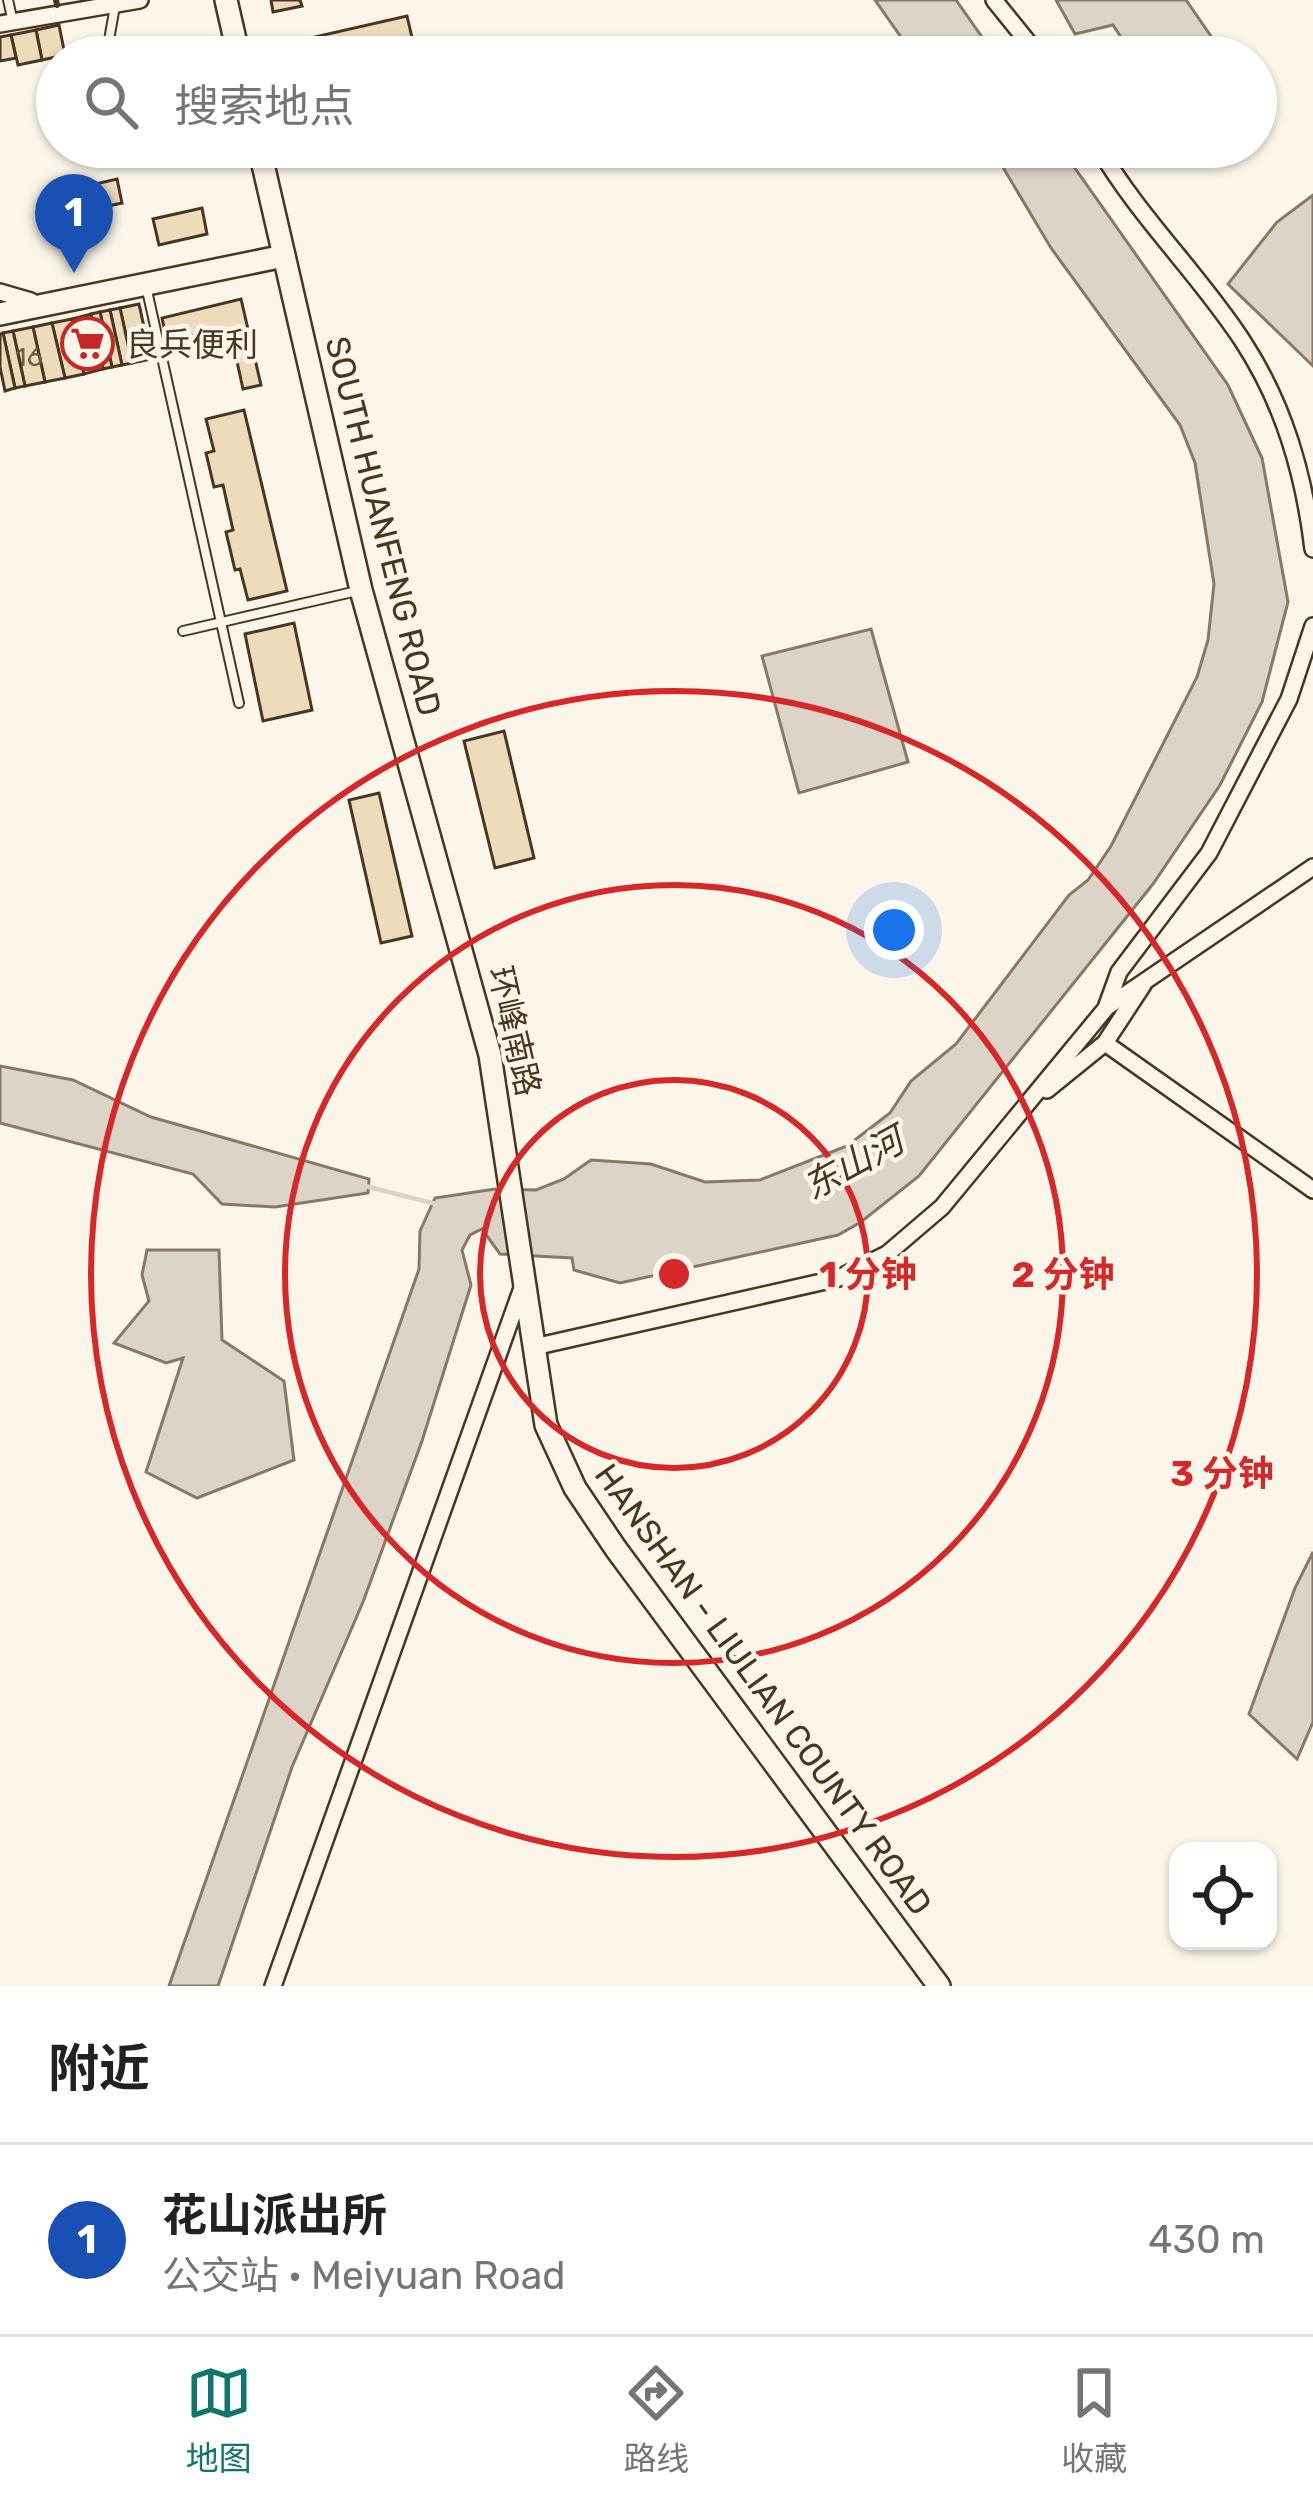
<!DOCTYPE html>
<html lang="zh">
<meta charset="utf-8">
<style>
:root{--surface:#fff;--page:#f6f6f6;--text:#202124;--muted:#757577;--line:#e0e0e0;--accent:#0f766e}
body{margin:0;font-family:Rubik,"Noto Sans SC",sans-serif;background:var(--page);color:var(--text)}
.controls{position:absolute;right:36px;bottom:36px;display:grid;overflow:hidden;border-radius:24px;box-shadow:0 3px 9px #0004}
.controls button{width:108px;height:108px;display:grid;place-items:center;padding:0;border:0;border-bottom:3px solid var(--line);background:var(--surface);color:var(--text);font:60px sans-serif}
.you{position:absolute;left:894px;top:930px;width:42px;height:42px;margin:-30px;border:9px solid #fff;border-radius:50%;background:#1a73e8;box-shadow:0 0 0 18px #1a73e833}
.badge{display:grid;place-items:center;width:78px;height:78px;border-radius:50%;background:var(--accent);color:#fff;font-size:39px;font-weight:700}
.pin{position:absolute;translate:-50% -99px;filter:drop-shadow(0 3px 6px #0008)}
.pin::after{content:'';position:absolute;top:63px;width:42px;height:36px;background:inherit;clip-path:polygon(0 0,100% 0,50% 100%)}
.list{margin:0;padding:0;list-style:none}
h2{display:flex;justify-content:space-between;align-items:center;height:156px;margin:0;padding:0 48px;font-size:51px}
h2 small{font-size:39px;font-weight:400;color:var(--muted)}
.list li{display:grid;grid-template-columns:78px 1fr auto;gap:36px;align-items:center;box-sizing:border-box;height:192px;padding:0 48px;border-top:3px solid var(--line)}
.list b{display:block;font-size:45px;white-space:nowrap}
.list p{margin:0;font-size:39px;white-space:nowrap;color:var(--muted)}
.list em{font-size:39px;font-style:normal;color:var(--muted)}
.icon{flex:none;width:66px;height:66px;fill:none;stroke:currentColor;stroke-width:2;stroke-linecap:round;stroke-linejoin:round}
.map{position:relative;flex:none;width:1313px;height:1986px;overflow:hidden}
.search{position:absolute;background:var(--surface);box-shadow:0 3px 9px #0004;left:36px;right:36px;top:36px;height:132px;display:flex;align-items:center;gap:30px;box-sizing:border-box;padding:0 42px;border-radius:66px;color:var(--muted);font-size:45px}
.sheet{height:348px;background:var(--surface)}
nav{display:flex;justify-content:space-around;align-items:center;box-sizing:border-box;height:168px;border-top:3px solid var(--line);background:var(--surface);font-size:33px;color:var(--muted)}
nav a{display:grid;justify-items:center;gap:6px}
nav .on{color:var(--accent)}
.map>svg:first-child{display:block}
</style>
<div class="map">
<svg width="1313" height="1986" viewBox="0 0 1313 1986">
<rect width="100%" height="100%" fill="#fbf6e9"/>
<g fill="#dcd4c6" stroke="#887966" stroke-width="3">
<path d="M875,0H956L996,57H935L931,46L921,47L915,57Z"/>
<path d="M1056,0H1186L1215,42L1203,57H1134L1113,25L1075,34Z"/>
<path d="M1003,147H1060L1228,385L1262,458L1288,602L1262,702L1220,785L1153,884L919,1176L861,1222L838,1235L620,1283L574,1270L572,1258L500,1254L482,1229L470,1235L462,1250L471,1285L422,1441L363,1602L292,1767L218,1986H169L419,1269L420,1231L435,1198L495,1189L536,1190L564,1179L591,1160L651,1164L705,1182L760,1180L847,1146L890,1113L911,1081L956,1044L1069,895L1088,880L1111,846L1197,677L1208,640L1214,584L1195,463L1180,425L1051,248L1001,164Z"/>
<path d="M1313,195V366L1228,284L1277,222Z"/>
<path d="M871,629L908,762L799,793L762,656Z"/>
<path d="M0,1066L73,1080L151,1117L369,1179L368,1193L275,1207L222,1204L193,1174L0,1123Z"/>
<path d="M147,1250H219L222,1340L284,1381L294,1460L197,1498L146,1472L183,1358L166,1363L114,1343L149,1301L142,1275Z"/>
<path d="M1313,1552V1722L1297,1759L1249,1714L1295,1588Z"/>
</g>
<g fill="none" stroke-linecap="round" stroke-linejoin="round">
<path stroke="#dcd4c6" stroke-width="4.5" d="M365,1186L436,1204"/>
</g>
<g fill="#ecdcbc" stroke="#4a3520" stroke-width="3">
<path d="M271,0H300L302,6L273,12Z"/>
<path d="M407,16L413,42L349,57H315L310,38Z"/>
<path d="M59,25L65,55L42,60L36,30Z"/>
<path d="M36,30L42,60L18,65L11,35Z"/>
<path d="M11,35L16,58L0,61V37Z"/>
<path d="M117,179L122,203L66,215L61,192Z"/>
<path d="M202,208L207,234L159,245L153,219Z"/>
<path d="M241,299L261,385L243,389L231,334L220,337L218,330L167,341L162,318Z"/>
<path d="M139,304L151,359L132,363L120,308Z"/>
<path d="M120,308L132,363L122,365L110,310Z"/>
<path d="M110,310L122,365L112,367L100,312Z"/>
<path d="M100,312L112,367L103,369L91,314Z"/>
<path d="M91,314L103,369L84,374L72,319Z"/>
<path d="M72,319L84,374L65,378L52,323Z"/>
<path d="M52,323L65,378L45,382L33,327Z"/>
<path d="M33,327L45,382L25,386L13,331Z"/>
<path d="M13,331L25,386L15,388L3,333Z"/>
<path d="M3,333L15,388L5,391L0,367V334Z"/>
<path d="M244,410L287,591L248,600L240,569L235,570L226,532L233,530L223,485L214,487L206,453L214,451L206,419Z"/>
<path d="M294,623L312,710L263,721L245,634Z"/>
<path d="M504,731L534,858L495,868L464,741Z"/>
<path d="M379,793L412,936L381,943L349,800Z"/>
</g>
<g fill="none" stroke-linecap="round" stroke-linejoin="round">
<defs>
<g id="lane">
<path d="M8,0L13,22"/>
<path d="M106,57L115,6"/>
<path d="M146,286L239,703"/>
<path d="M183,631L357,591"/>
</g>
<g id="street">
<path d="M994,0L1040,57"/>
<path d="M0,24L140,0"/>
<path d="M1098,147C1139,217 1198,273 1242,340C1284,404 1304,474 1313,549"/>
<path d="M0,292L31,301"/>
<path d="M1107,1005L1119,972L1209,853L1289,699L1313,626"/>
<path d="M1105,1043L1313,1190"/>
<path d="M1047,1090L1105,1043L1143,985"/>
<path d="M534,1347L839,1278L887,1254L942,1207L1107,1007L1313,867"/>
<path d="M273,1986L522,1288"/>
</g>
<g id="secondary">
<path d="M226,0L239,57"/>
<path d="M259,147L361,590L490,1055L546,1425L575,1488L616,1549L939,1986"/>
<path d="M0,314L284,256"/>
</g>
</defs>
<use href="#lane" stroke="#4a3520" stroke-width="12"/>
<use href="#street" stroke="#4a3520" stroke-width="20"/>
<use href="#secondary" stroke="#4a3520" stroke-width="26"/>
<use href="#lane" stroke="#fbf6e9" stroke-width="8"/>
<use href="#street" stroke="#fbf6e9" stroke-width="15"/>
<use href="#secondary" stroke="#fbf6e9" stroke-width="21"/>
<path stroke="#4a3520" stroke-width="6" d="M56,0L57,5"/>
</g>
<g fill="none" stroke="#d62828" stroke-width="6">
<circle cx="674" cy="1274" r="194"/>
<circle cx="674" cy="1274" r="389"/>
<circle cx="674" cy="1274" r="583"/>
</g>
<defs>
<symbol id="supermarket-ring" viewBox="-11 -11 22 22"><circle r="9.5" fill="#fbf6e9" stroke="#c62828" stroke-width="1.5"/><path d="M-6-5.5h2.5l.6 2H6L4.5 2H-2.5L-4.4-4H-6ZM-1.5 3.2a1.3 1.3 0 1 0 .1 0ZM3 3.2a1.3 1.3 0 1 0 .1 0Z" fill="#c62828"/></symbol>
</defs>
<g fill-rule="evenodd">
<use href="#supermarket-ring" x="58" y="314" width="59" height="59"/>
</g>
<g text-anchor="middle" stroke-width="9" stroke-linejoin="round" paint-order="stroke">
<g font-size="27" fill="#725f47">
<text x="29" y="366">16</text>
</g>
<g font-size="33" fill="#4a3520" stroke="#fbf6e9" text-anchor="start">
<text x="126" y="356">良兵便利</text>
</g>
<g font-size="33" fill="#4a3520" stroke="#fbf6e9">
<text transform="translate(384 526) rotate(76)" y="12">SOUTH HUANFENG ROAD</text>
<text transform="translate(515 1031) rotate(77)" y="12">环峰南路</text>
<text transform="translate(764 1689) rotate(54)" y="12">HANSHAN - LIULIAN COUNTY ROAD</text>
</g>
<g font-size="36" font-style="italic" fill="#4a3520" stroke="#fbf6e9">
<text transform="translate(853 1163) rotate(-29)" y="13">东山河</text>
</g>
</g>
<circle cx="674" cy="1274" r="18" fill="#d62828" stroke="#fbf6e9" stroke-width="6"/>
<g font-size="36" text-anchor="middle" font-weight="bold" fill="#d62828" stroke="#fbf6e9" stroke-width="9" stroke-linejoin="round" paint-order="stroke">
<text x="868" y="1287">1 分钟</text>
<text x="1063" y="1287">2 分钟</text>
<text x="1222" y="1486">3 分钟</text>
</g>
</svg>
<div class="controls">
<button><svg class="icon" aria-label="locate" viewBox="0 0 24 24"><circle cx="12" cy="12" r="6"/><path d="M12 2v4M12 18v4M2 12h4M18 12h4"/></svg></button>
</div>
<div class="you"></div>
<div class="pin badge" style="left:74px;top:273px;background:#1a4fb4">1</div>
<div class="search"><svg class="icon" aria-label="search" viewBox="0 0 24 24"><circle cx="10" cy="10" r="6"/><path d="M15 15l6 6"/></svg>搜索地点</div>
</div>
<section class="sheet">
<h2>附近<small></small></h2>
<ul class="list">
<li><span class="badge" style="background:#1a4fb4">1</span><div><b>花山派出所</b><p>公交站 · Meiyuan Road</p></div><em>430 m</em></li>
</ul>
</section>
<nav>
<a class="on"><svg class="icon" aria-label="map" viewBox="0 0 24 24"><path d="M3 6l6-2 6 2 6-2v14l-6 2-6-2-6 2zM9 4v14M15 6v14"/></svg>地图</a>
<a><svg class="icon" aria-label="directions" viewBox="0 0 24 24"><path d="M12 3l9 9-9 9-9-9zM9 14v-3h6M13 9l2 2-2 2"/></svg>路线</a>
<a><svg class="icon" aria-label="saved" viewBox="0 0 24 24"><path d="M7 4h10v16l-5-4-5 4z"/></svg>收藏</a>
</nav>
